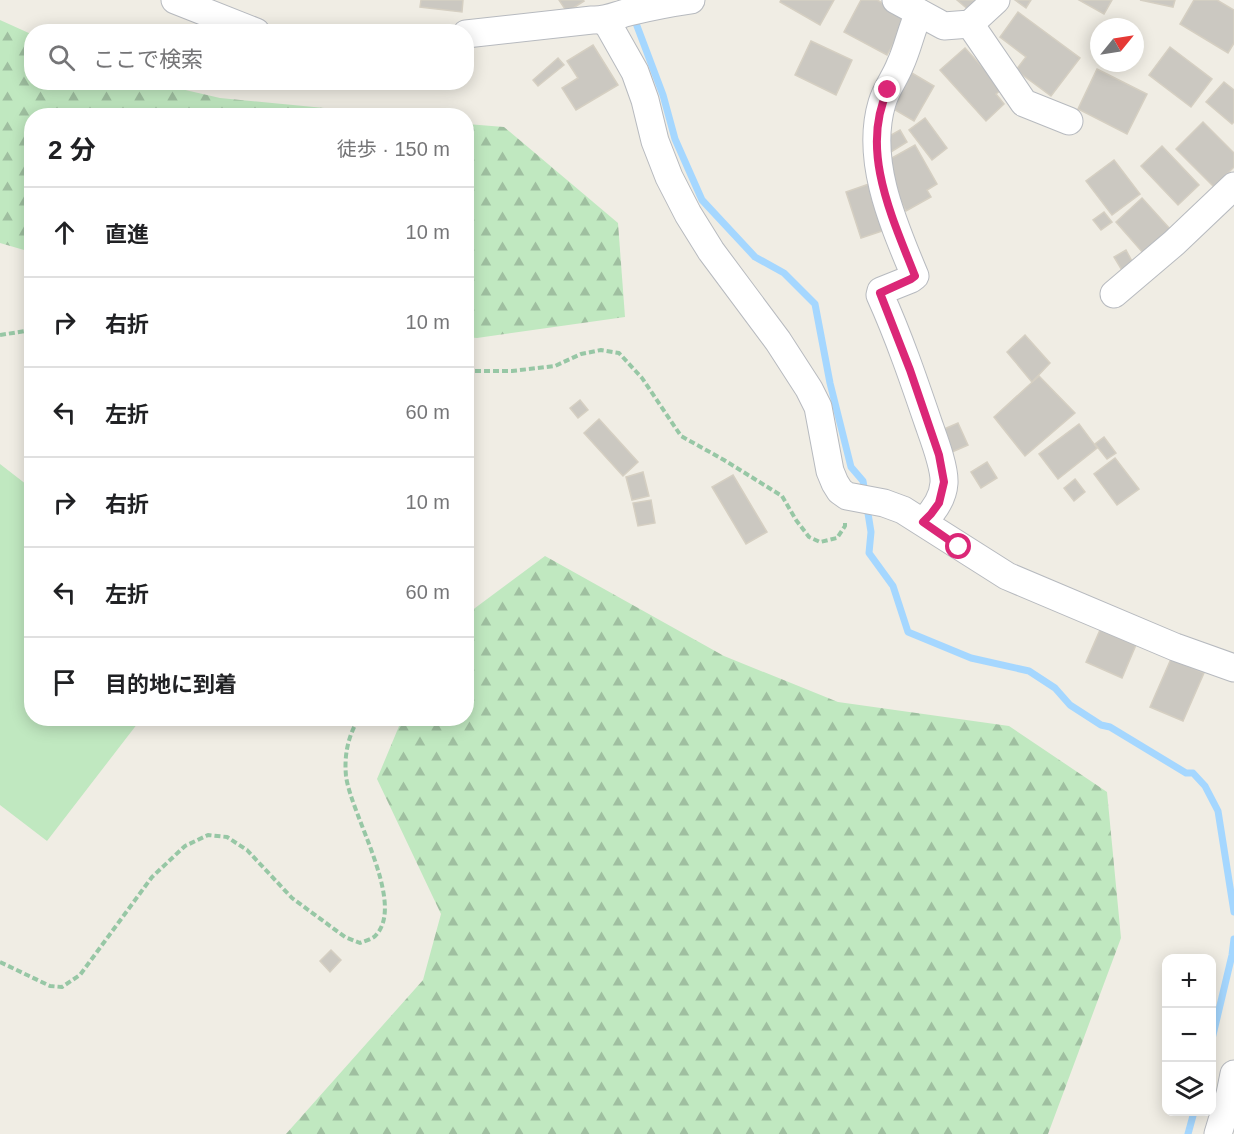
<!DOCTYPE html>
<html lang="ja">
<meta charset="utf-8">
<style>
:root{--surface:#fff;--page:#f6f6f6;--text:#202124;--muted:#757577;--line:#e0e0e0}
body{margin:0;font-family:Arial,"Noto Sans JP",sans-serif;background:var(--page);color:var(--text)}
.controls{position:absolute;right:18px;bottom:18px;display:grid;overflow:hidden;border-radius:12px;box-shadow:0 3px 15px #0003}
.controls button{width:54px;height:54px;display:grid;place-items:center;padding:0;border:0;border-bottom:2px solid var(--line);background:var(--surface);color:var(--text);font:30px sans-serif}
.compass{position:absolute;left:1090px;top:18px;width:54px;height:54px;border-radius:50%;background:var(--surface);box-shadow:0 3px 15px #0003;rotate:60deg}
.stop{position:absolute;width:18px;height:18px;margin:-14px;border:4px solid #db2777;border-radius:50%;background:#fff}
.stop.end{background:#db2777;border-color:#fff;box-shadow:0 2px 6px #0008}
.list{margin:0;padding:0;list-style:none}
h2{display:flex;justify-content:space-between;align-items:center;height:78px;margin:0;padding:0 24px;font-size:26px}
h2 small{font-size:20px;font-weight:400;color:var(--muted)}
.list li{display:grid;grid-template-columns:39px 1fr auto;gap:18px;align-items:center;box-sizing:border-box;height:90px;padding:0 24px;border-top:2px solid var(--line)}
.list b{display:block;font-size:22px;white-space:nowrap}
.list em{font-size:20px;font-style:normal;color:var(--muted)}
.icon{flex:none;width:33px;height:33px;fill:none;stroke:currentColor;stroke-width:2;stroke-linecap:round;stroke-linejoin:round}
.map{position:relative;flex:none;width:1234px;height:1134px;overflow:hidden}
.search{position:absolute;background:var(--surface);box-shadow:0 3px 15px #0003;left:24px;top:24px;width:450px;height:66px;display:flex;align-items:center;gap:15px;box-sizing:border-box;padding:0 21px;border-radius:24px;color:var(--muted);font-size:22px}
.panel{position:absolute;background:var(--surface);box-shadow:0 3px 15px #0003;left:24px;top:108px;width:450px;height:618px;border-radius:24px}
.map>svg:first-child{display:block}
</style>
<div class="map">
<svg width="1234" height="1134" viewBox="0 0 1234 1134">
<defs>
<pattern id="forest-firs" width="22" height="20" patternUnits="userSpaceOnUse" patternTransform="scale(1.5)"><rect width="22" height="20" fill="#c0e8c0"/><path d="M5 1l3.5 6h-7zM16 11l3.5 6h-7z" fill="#9fbfa0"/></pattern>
</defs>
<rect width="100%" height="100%" fill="#f0ede4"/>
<g fill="url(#forest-firs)">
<path d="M0,20L31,34L32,82L155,83L220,98L345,110L386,115L32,116L31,252L0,243Z"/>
<path d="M467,124L504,127L618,223L625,317L477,338L467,337Z"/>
<path d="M545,556L724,656L838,702L1009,726L1107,792L1121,938L1048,1134H286L423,980L441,914L377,779L402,719L466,718L467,614Z"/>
</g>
<path fill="#c0e8c0" d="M0,464L31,488L32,718L141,719L47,841L0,805Z"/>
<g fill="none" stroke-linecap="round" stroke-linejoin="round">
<g stroke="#a5d7ff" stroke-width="7">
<path d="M634,18L663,95L675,139L702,200L755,257L784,273L815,304L830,383L851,467L863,481L865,493"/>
<path d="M867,507L871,532L869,553L893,586L908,632L971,658L1029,671L1055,688L1070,705L1101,725L1110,727L1186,773H1193L1205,786L1218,811L1234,912"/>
<path d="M1212,1039L1232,955L1234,939"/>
<path d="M1188,1134L1194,1112"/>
</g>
</g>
<g fill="#cbc8c1" stroke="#d5cfc2" stroke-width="1.5">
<path d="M421,0H463L462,12L420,7Z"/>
<path d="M559,0H583L584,1L567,12Z"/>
<path d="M781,0H834L820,25L780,2Z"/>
<path d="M861,0H877L908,17L887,55L844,32Z"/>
<path d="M957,0H979L970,11Z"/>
<path d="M1015,0H1031L1026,8Z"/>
<path d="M1079,0H1112L1104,14Z"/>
<path d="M1140,0H1175L1173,7Z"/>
<path d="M1194,0H1217L1234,10V43L1228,53L1180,24Z"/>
<path d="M1018,12L1080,58L1051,96L1016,70L1026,57L1000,37Z"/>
<path d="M811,41L852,60L836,95L795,75Z"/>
<path d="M593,45L618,85L576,110L562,88L578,78L567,61Z"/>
<path d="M1170,47L1212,79L1191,107L1149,75Z"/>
<path d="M965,48L1002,89L996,94L1004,104L986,121L940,70Z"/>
<path d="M558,58L564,65L538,86L533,80Z"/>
<path d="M905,69L934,86L914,121L885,104Z"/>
<path d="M1097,69L1147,94L1127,134L1078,109Z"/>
<path d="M1224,82L1234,90V122L1232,124L1206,102Z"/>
<path d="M925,118L947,148L932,160L909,130Z"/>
<path d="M1203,122L1234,153V167L1214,187L1176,149Z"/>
<path d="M900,130L907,142L891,152L884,139Z"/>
<path d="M915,145L937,184L927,190L931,197L906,211L881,164Z"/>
<path d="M1162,146L1199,185L1178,205L1141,166Z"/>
<path d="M1114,160L1140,194L1112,215L1086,181Z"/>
<path d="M869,184L885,230L861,238L846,192Z"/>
<path d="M1142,198L1170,229L1144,254L1116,222Z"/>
<path d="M1104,212L1112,222L1101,230L1093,220Z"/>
<path d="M1126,250L1134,265L1123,272L1114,257Z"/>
<path d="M1025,335L1050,363L1032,382L1007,352Z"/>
<path d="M1039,376L1075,413L1025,456L994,417Z"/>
<path d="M580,400L588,410L578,418L570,408Z"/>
<path d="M599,419L638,462L623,476L584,433Z"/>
<path d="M958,423L968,445L952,452L942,430Z"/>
<path d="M1079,424L1097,448L1058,479L1039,454Z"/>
<path d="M1104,437L1116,453L1107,459L1095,444Z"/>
<path d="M1115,458L1139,489L1117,505L1094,474Z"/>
<path d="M987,462L997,478L981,488L971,472Z"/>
<path d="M643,472L649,496L632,500L626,477Z"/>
<path d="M733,475L767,532L746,544L712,487Z"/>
<path d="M1075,479L1085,492L1074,501L1064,488Z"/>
<path d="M651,500L655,523L638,526L633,503Z"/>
<path d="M1100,630L1136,645L1122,678L1086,662Z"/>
<path d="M1171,659L1204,673L1183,721L1150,707Z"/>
<path d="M331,950L341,960L330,972L320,961Z"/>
</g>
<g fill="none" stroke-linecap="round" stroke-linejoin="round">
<defs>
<g id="minor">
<path d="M175,0L256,32"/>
<path d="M896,0L944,26L970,24L996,0"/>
<path d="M919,13C911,30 908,48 900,65C895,78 886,89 882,103C865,160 893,223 915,276L911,279L881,291L880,295C899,337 914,381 929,425C934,439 945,468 944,483C943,499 934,511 923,522"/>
<path d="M604,21L609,26L635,72L645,100L655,141L669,177L688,214L711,251L778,341L809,389L818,407L830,471L835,483L840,491L847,496L884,503L903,510L1007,576L1175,647L1234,668"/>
<path d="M970,24L1024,103L1069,121"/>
<path d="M466,34L592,20C605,21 617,15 629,12C650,7 670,3 691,0"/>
<path d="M1114,294L1174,243L1234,186"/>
<path d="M1218,1134L1230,1094L1234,1074"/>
</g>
</defs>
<use href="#minor" stroke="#b7babf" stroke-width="29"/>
<g stroke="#97c7a5" stroke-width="4" stroke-dasharray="6 3" stroke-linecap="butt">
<path d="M0,335L32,330"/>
<path d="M466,371H512L555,366L581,354L601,350L619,353L642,378L681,436L724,460L782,496L796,520L809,537L820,542L837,538L845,526V520"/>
<path d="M0,962L50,986L62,987L80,975L152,877L185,846L208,835L227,837L247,850L292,898L345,937L360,943C365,941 373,939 376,935C406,903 351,815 346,776C344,755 348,736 359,718"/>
</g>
<use href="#minor" stroke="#fff" stroke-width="27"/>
</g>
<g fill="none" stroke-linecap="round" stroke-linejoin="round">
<path stroke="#db2777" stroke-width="8" d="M888,90C859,150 893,219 915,276L911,279L880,293L910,370L939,455L944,482L939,503L931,514L923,522L959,547"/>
</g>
</svg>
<div class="controls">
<button>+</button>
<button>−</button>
<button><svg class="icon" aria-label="layers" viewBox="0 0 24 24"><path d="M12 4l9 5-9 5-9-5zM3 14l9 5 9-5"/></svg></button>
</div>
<svg class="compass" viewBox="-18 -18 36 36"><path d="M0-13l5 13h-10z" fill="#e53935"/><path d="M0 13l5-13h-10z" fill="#757577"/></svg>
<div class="stop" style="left:959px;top:547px"></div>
<div class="stop end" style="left:888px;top:90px"></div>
<div class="search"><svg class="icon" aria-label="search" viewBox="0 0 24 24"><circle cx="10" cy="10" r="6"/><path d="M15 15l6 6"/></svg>ここで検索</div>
<section class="panel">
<h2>2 分<small>徒歩 · 150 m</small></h2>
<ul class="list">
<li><svg class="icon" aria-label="ahead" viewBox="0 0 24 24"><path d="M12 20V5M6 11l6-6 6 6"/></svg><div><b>直進</b></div><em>10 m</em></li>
<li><svg class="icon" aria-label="right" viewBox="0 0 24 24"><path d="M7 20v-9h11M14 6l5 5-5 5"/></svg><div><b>右折</b></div><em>10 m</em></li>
<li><svg class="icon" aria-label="left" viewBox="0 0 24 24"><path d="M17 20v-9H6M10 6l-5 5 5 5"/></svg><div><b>左折</b></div><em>60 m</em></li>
<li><svg class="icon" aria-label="right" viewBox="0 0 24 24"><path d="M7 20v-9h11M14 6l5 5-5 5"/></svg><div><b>右折</b></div><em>10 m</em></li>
<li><svg class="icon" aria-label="left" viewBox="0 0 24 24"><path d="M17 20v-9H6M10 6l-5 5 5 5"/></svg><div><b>左折</b></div><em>60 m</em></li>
<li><svg class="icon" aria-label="arrive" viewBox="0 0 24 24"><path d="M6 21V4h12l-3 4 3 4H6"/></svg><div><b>目的地に到着</b></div></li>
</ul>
</section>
</div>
